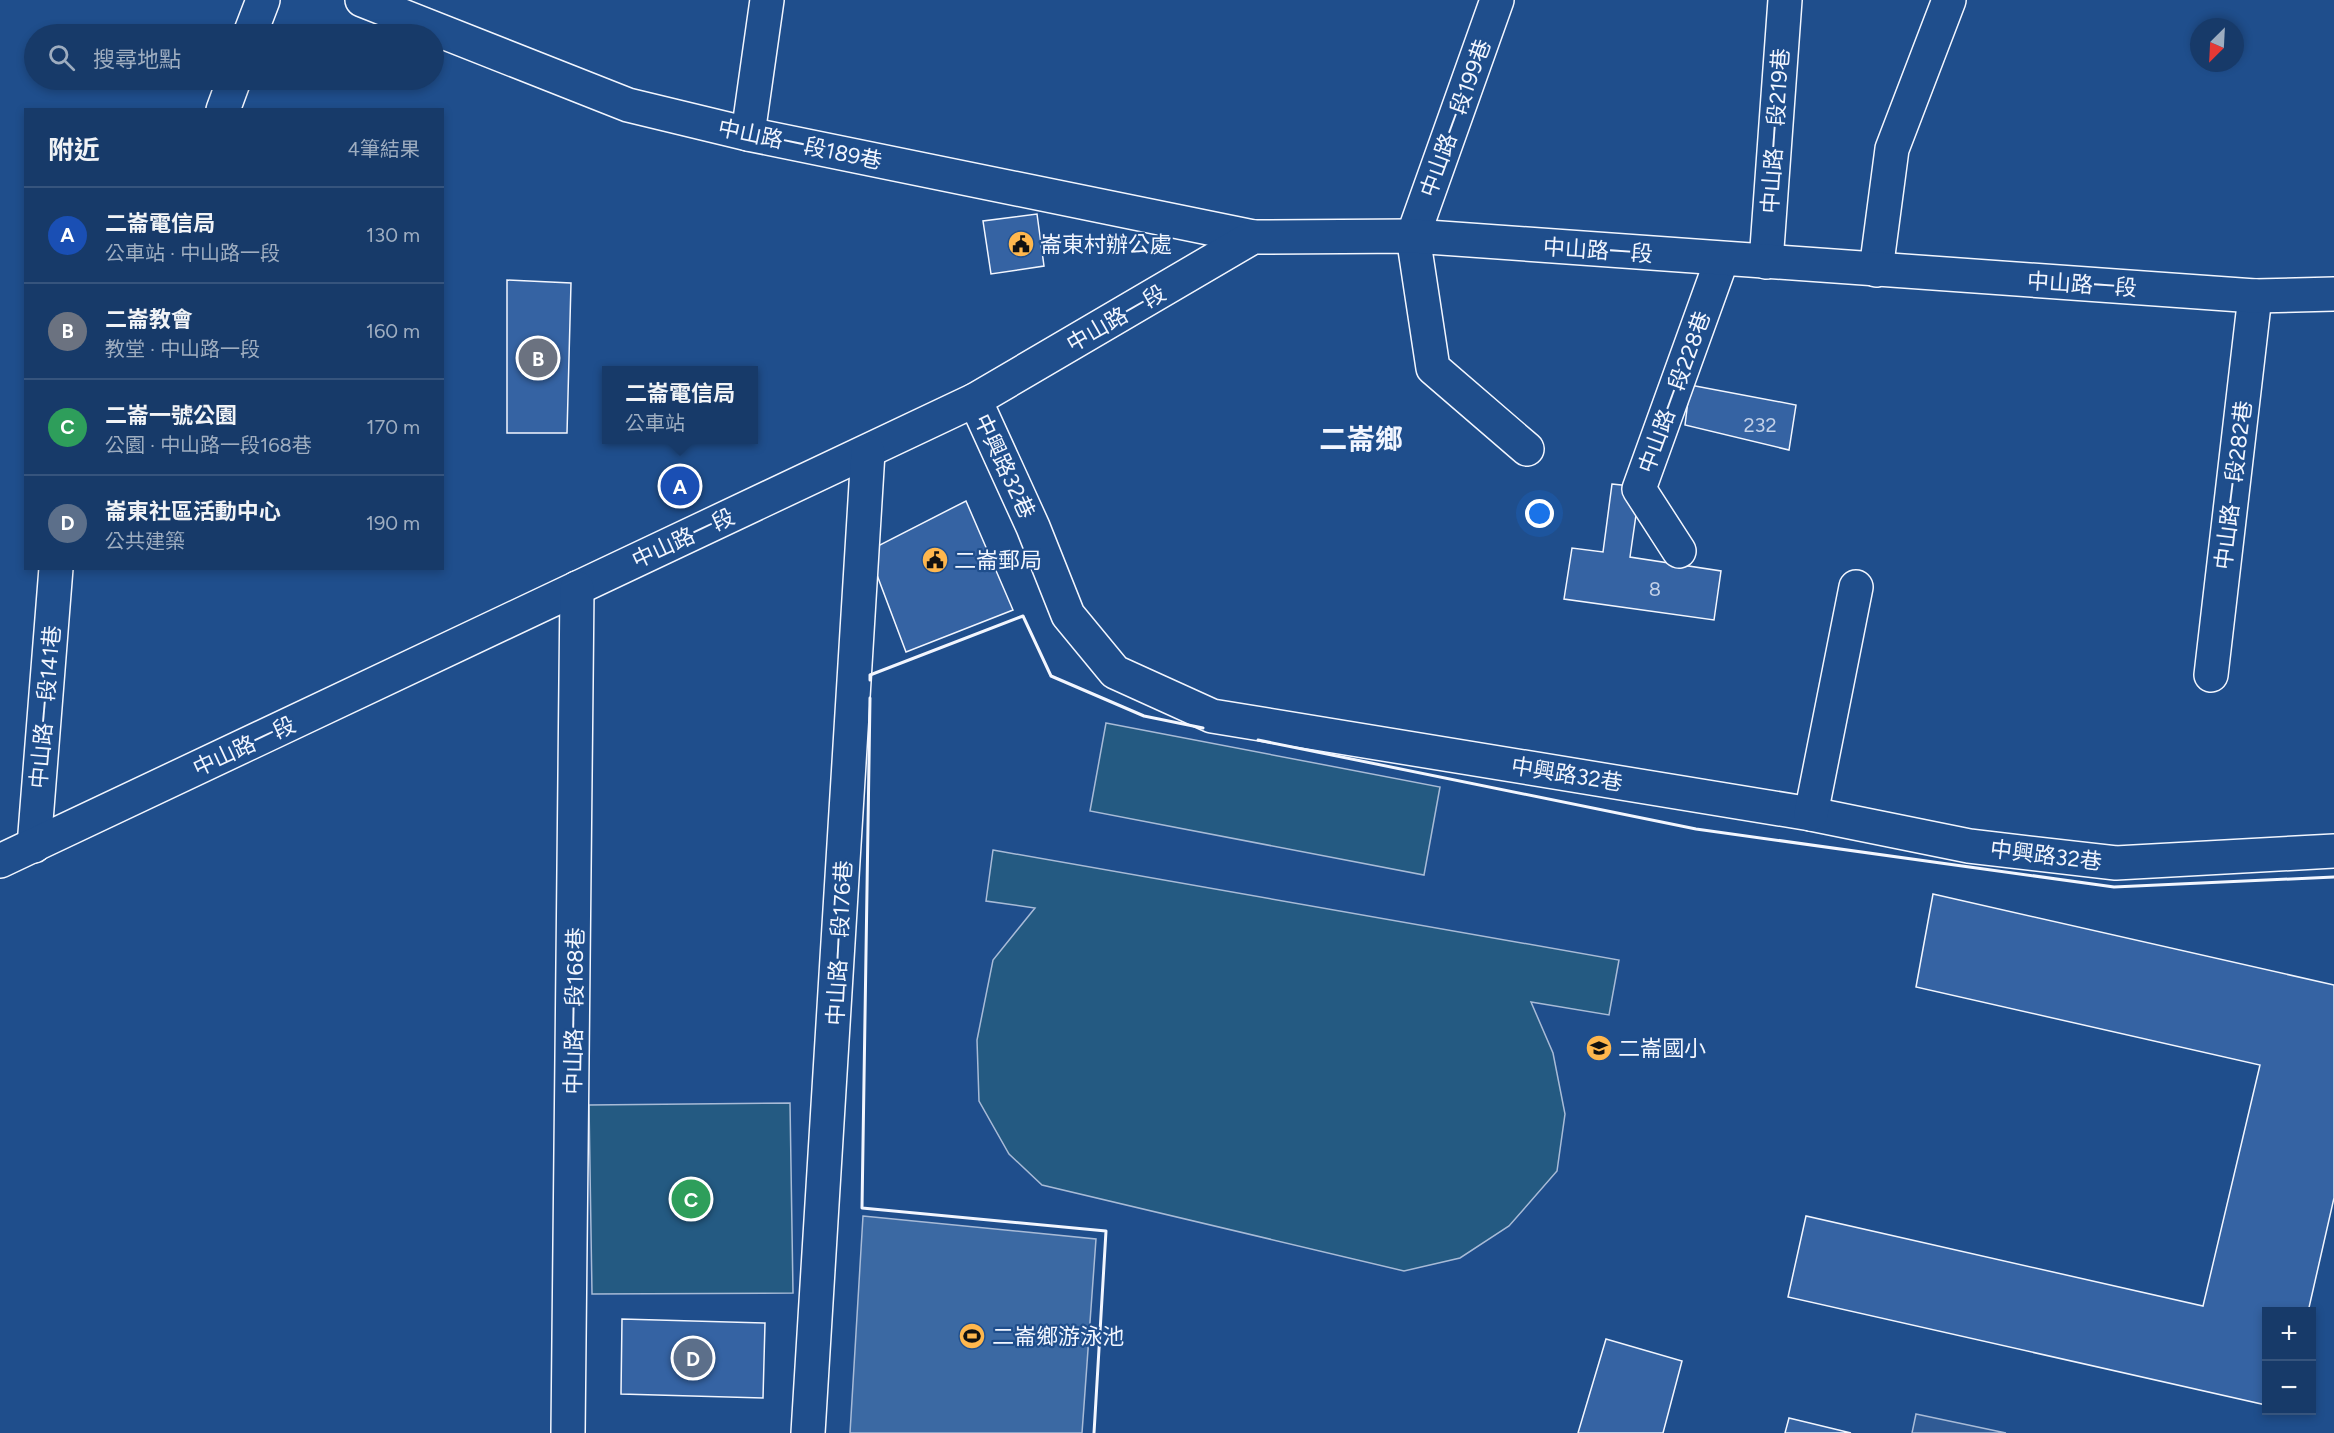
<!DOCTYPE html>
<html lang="zh-TW">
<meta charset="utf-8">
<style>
:root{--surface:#173a69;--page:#20416f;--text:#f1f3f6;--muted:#9eadc0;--line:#36547d;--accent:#ffb74d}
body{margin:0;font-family:Figtree,"Noto Sans TC",sans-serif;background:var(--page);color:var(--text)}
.controls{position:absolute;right:18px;bottom:18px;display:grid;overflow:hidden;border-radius:0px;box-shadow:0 3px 9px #0003}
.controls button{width:54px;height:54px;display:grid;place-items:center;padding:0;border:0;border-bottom:2px solid var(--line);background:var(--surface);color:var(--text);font:30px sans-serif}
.compass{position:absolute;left:2190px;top:18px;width:54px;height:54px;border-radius:50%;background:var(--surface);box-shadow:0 3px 9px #0003;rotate:204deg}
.you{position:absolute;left:1540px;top:514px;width:21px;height:21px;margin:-15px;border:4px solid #fff;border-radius:50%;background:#1a73e8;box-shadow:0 0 0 9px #1a73e833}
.badge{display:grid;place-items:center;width:39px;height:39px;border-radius:50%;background:var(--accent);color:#fff;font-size:20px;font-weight:700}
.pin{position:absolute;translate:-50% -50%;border:3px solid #fff;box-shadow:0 2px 6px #0006}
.popup{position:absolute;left:602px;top:366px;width:156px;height:78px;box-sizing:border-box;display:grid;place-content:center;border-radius:0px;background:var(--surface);filter:drop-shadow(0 2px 4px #0005);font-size:20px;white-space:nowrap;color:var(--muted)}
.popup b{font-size:22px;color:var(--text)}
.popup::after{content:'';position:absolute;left:50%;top:100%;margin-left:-12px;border:12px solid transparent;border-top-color:var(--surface)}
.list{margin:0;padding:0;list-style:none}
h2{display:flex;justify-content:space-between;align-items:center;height:78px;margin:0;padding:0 24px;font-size:26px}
h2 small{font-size:20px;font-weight:400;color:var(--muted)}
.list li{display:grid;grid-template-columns:39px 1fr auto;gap:18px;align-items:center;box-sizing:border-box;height:96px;padding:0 24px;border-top:2px solid var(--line)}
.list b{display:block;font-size:22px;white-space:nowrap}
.list p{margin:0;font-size:20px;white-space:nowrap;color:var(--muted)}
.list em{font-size:20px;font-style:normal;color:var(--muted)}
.icon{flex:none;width:33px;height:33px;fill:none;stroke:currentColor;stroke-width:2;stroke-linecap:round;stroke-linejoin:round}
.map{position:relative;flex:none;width:2334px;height:1433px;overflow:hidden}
.search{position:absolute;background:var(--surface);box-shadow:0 3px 9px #0003;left:24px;top:24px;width:420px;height:66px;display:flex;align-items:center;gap:15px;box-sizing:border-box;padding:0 21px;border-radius:33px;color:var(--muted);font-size:22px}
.panel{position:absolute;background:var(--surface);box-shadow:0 3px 9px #0003;left:24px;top:108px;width:420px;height:462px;border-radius:0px}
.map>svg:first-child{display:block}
</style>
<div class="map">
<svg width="2334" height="1433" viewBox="0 0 2334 1433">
<rect width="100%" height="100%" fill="#1f4e8c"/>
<g fill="#245a82" stroke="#a8bbd7" stroke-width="1.5">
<path d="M1106,723L1440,787L1424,875L1090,811Z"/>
<path d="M993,850L1619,960L1609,1015L1531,1002L1553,1053L1565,1114L1557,1171L1509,1226L1460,1258L1404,1271L1042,1185L1009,1154L979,1101L977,1040L993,960L1035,908L986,901Z"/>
<path d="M790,1103L793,1293L592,1294L589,1105Z"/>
</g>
<path fill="#305b95" stroke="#a8bbd7" stroke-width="1.5" d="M1916,1414L2006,1433H1912Z"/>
<path fill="#3b69a3" stroke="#a8bbd7" stroke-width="1.5" d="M863,1216L1096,1239L1082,1433H850Z"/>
<g fill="#3563a3" stroke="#f2f6ff" stroke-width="1.5">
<path d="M1037,214L1044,266L991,274L983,221Z"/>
<path d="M507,280L571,283L567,433H507Z"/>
<path d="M1690,385L1796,405L1789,450L1685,425Z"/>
<path d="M1612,484L1640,487L1630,557L1721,571L1714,620L1564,599L1572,548L1603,552Z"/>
<path d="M966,501L1013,610L906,652L868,551Z"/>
<path d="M1933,894L2334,985V1198L2308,1312H2266V1405L1788,1297L1806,1216L2203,1306L2260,1065L1916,987Z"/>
<path d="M622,1319L765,1323L763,1398L621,1394Z"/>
<path d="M1606,1339L1682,1361L1663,1433H1578Z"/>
<path d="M1789,1418L1851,1433H1785Z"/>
</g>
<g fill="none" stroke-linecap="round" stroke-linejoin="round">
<defs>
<g id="minor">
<path d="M362,0L628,105L748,134L1253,237"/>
<path d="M1497,0L1413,236L1433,368L1527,449"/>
<path d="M250,34L263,0"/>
<path d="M223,110L234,80"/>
<path d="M748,134L767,0"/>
<path d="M1766,262L1785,0"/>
<path d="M1876,270L1892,149L1949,0"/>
<path d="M975,400L1033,527L1068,615L1115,672L1212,716L1811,814L1969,846L2116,863L2334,851"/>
<path d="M1679,551L1639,489L1722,259"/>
<path d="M2211,675L2255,296"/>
<path d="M1811,814L1856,587"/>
<path d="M34,846L56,568"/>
<path d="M0,861L975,400L1253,237L1413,236L2255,296L2334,294"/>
<path d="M568,1433L577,588"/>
<path d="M808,1433L868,452"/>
</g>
</defs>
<use href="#minor" stroke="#f2f6ff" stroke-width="36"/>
<use href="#minor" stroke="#1f4e8c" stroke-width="33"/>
<g stroke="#f2f6ff" stroke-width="3">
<path d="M870,680V675L1023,616L1051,676L1144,716L1203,728"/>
<path d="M870,698L862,1208L1106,1231L1094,1433"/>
<path d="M1258,740L1696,829L2114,887L2334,877"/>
</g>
</g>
<defs>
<symbol id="civic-disc" viewBox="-11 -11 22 22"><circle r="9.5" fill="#ffb74d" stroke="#1f4e8c"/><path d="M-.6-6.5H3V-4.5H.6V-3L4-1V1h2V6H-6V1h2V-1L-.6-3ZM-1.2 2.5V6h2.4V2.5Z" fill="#111"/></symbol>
<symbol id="school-disc" viewBox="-11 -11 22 22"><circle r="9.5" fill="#ffb74d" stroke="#1f4e8c"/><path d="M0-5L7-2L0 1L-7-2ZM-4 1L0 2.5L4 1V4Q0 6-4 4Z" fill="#111"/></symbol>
<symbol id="stadium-disc" viewBox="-11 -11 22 22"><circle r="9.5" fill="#ffb74d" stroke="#1f4e8c"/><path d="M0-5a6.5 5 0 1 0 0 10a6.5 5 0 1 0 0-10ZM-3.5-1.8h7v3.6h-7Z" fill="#111"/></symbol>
</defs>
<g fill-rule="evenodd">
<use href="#civic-disc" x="1006" y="229" width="30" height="30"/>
<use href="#civic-disc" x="920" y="545" width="30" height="30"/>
<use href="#school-disc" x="1584" y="1033" width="30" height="30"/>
<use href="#stadium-disc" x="957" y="1321" width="30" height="30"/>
</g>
<g text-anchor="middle" stroke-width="4.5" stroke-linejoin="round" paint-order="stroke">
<g font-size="20" fill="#c3d1e8">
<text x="1760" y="432">232</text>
<text x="1655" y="596">8</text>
</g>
<g font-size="22" fill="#f2f6ff" stroke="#1f4e8c">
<text transform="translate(1455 118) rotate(-70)" y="8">中山路一段199巷</text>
<text transform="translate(1775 131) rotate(-86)" y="8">中山路一段219巷</text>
<text transform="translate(800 144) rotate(12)" y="8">中山路一段189巷</text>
<text transform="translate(1598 250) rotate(4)" y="8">中山路一段</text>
<text transform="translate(2082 284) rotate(4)" y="8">中山路一段</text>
<text transform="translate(1116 318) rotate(-30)" y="8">中山路一段</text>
<text transform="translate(1674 392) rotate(-70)" y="8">中山路一段228巷</text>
<text transform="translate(1005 466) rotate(65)" y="8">中興路32巷</text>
<text transform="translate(2233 485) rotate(-83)" y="8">中山路一段282巷</text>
<text transform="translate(683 538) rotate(-25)" y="8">中山路一段</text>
<text transform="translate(45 707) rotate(-85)" y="8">中山路一段141巷</text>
<text transform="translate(244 746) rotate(-25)" y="8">中山路一段</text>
<text transform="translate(1567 774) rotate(9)" y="8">中興路32巷</text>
<text transform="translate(2046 855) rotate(7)" y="8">中興路32巷</text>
<text transform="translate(839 943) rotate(-87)" y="8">中山路一段176巷</text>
<text transform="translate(574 1011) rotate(-89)" y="8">中山路一段168巷</text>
</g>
<g font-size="22" fill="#f2f6ff" stroke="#1f4e8c" text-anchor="start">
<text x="1040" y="252">崙東村辦公處</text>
<text x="954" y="568">二崙郵局</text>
<text x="1618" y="1056">二崙國小</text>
<text x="992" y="1344">二崙鄉游泳池</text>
</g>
<g font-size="28" font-weight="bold" fill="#f2f6ff" stroke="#1f4e8c">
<text x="1361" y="449">二崙鄉</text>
</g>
</g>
</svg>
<div class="controls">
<button>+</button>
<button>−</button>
</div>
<svg class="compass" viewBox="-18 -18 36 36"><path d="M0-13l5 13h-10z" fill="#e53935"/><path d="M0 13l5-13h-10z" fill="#9eadc0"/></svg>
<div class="you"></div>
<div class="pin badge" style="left:680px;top:486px;background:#1a4fb4">A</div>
<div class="popup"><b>二崙電信局</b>公車站</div>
<div class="pin badge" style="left:538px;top:358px;background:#6b7280">B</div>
<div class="pin badge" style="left:691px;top:1199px;background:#2e9e5b">C</div>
<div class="pin badge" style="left:693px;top:1358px;background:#5c6f8a">D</div>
<div class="search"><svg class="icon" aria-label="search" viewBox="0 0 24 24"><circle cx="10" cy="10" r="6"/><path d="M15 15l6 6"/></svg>搜尋地點</div>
<section class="panel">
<h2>附近<small>4筆結果</small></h2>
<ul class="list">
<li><span class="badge" style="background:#1a4fb4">A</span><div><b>二崙電信局</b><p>公車站 · 中山路一段</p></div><em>130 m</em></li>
<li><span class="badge" style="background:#6b7280">B</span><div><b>二崙教會</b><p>教堂 · 中山路一段</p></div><em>160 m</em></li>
<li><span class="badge" style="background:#2e9e5b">C</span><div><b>二崙一號公園</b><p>公園 · 中山路一段168巷</p></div><em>170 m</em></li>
<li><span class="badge" style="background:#5c6f8a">D</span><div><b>崙東社區活動中心</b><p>公共建築</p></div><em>190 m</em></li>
</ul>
</section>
</div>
